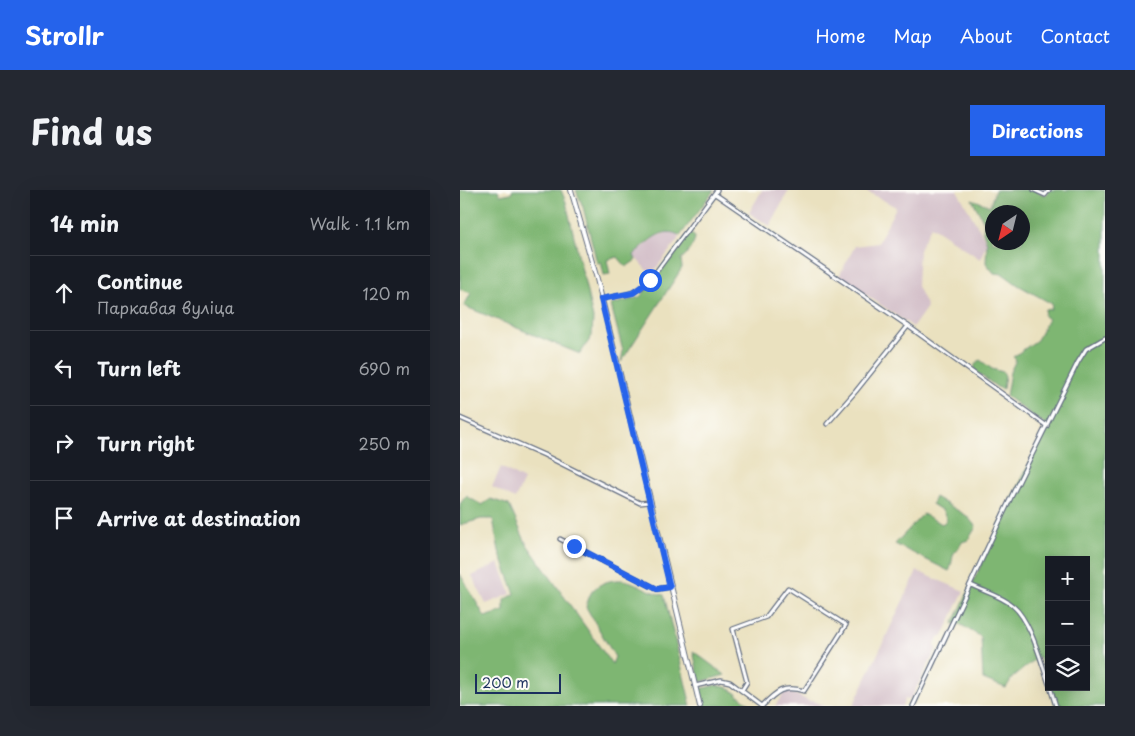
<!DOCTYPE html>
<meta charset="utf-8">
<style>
:root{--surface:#171b24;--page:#242831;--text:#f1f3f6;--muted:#9ea1a6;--line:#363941;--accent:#2563eb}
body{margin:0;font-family:"Playpen Sans",sans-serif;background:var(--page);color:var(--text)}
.controls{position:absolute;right:15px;bottom:15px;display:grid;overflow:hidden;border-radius:0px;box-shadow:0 5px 20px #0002}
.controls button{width:45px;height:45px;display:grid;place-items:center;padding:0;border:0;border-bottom:1px solid var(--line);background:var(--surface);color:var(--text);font:25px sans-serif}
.compass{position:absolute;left:525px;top:15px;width:45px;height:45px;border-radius:50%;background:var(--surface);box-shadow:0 5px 20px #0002;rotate:215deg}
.scale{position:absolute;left:15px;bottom:12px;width:86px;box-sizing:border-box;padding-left:5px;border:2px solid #1b2f5e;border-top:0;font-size:14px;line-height:18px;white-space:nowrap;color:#1b2f5e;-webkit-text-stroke:4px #fdfcf7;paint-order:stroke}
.stop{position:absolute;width:15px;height:15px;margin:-11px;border:4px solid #2563eb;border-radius:50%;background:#fff}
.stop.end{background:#2563eb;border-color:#fff;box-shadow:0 1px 5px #0008}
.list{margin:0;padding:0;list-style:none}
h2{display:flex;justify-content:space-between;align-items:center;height:65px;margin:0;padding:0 20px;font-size:21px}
h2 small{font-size:16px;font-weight:400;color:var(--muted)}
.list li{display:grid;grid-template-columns:32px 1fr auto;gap:15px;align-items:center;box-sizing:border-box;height:75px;padding:0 20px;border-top:1px solid var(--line)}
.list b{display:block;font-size:19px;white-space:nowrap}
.list p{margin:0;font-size:16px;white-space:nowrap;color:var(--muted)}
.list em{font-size:16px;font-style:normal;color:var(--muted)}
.icon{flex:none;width:28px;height:28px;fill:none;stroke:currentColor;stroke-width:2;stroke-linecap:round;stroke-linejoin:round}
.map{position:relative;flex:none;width:645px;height:516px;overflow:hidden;border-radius:0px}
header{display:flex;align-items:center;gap:30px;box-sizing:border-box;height:70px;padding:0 25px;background:var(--accent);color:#fff}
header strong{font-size:24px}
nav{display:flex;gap:28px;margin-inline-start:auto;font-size:18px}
.intro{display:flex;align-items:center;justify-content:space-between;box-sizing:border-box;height:120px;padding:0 30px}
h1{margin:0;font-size:35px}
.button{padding:12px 22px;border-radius:0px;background:var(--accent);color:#fff;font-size:18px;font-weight:700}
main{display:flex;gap:30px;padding:0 30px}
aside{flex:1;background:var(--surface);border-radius:0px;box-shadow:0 5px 20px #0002}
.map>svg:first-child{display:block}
</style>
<header>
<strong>Strollr</strong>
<nav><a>Home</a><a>Map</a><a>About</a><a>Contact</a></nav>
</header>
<div class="intro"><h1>Find us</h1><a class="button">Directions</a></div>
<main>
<aside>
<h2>14 min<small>Walk · 1.1 km</small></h2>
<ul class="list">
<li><svg class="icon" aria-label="ahead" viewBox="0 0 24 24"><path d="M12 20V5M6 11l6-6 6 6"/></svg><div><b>Continue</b><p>Паркавая вуліца</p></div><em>120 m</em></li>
<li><svg class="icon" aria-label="left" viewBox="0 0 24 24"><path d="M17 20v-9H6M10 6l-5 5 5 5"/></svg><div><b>Turn left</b></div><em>690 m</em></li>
<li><svg class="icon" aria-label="right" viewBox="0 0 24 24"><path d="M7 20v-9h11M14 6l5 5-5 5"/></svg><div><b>Turn right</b></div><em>250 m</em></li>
<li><svg class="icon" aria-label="arrive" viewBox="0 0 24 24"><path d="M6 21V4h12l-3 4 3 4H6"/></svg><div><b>Arrive at destination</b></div></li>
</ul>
</aside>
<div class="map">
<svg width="645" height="516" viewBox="0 0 645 516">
<rect width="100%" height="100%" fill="#fdfcf7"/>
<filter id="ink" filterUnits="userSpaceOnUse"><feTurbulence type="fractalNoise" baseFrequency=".02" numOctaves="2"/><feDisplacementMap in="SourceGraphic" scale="10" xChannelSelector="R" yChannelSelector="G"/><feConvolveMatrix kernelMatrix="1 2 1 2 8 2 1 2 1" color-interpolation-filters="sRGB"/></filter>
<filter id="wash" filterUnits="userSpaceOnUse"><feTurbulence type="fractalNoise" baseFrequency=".0096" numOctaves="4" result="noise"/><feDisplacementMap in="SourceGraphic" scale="20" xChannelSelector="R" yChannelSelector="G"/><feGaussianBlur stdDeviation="1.12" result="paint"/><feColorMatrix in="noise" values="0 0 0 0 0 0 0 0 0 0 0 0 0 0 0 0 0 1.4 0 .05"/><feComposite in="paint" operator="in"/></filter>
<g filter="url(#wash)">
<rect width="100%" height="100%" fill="#eae1bf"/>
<g fill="#d2bdc7">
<path d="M302,0H329L310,36L289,23Z"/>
<path d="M404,0H497L527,53L520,69L471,36L459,60L457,96L467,117L453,137L379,86L395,56L418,53L436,17Z"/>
<path d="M209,42L215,43L220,47L191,85L173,65L195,47Z"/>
<path d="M41,277L64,290L55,309L32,297Z"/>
<path d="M39,373L51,404L26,414L12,386Z"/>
<path d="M457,381L504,401L483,446L478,447L475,454L476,460L450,510L445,509L442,516H393Z"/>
<path d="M326,500L349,511H353L365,516H315Z"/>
</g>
<g fill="#7eb672" stroke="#4c7268" fill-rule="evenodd">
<path d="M0,0H38L40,5L51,3L53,0H101L106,12L133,128L132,146L120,164L4,116L11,103L0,99Z"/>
<path d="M116,0H254L220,46C203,34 185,54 174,65L176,70L166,77L158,67L147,70L150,84L144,85L141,72L137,73L123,17Z"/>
<path d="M535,0H574L585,5L589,0H645V516H596L590,497H626V370H589V494L579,466L552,488L546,498L523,489L521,447L498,433L493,434L587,236L546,206L550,182L556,170L553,167L577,150L588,129L584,126L585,119L591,120L592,114L558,95L543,84L534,83L526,73L527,53L523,42L524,32L512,9L530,16ZM532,22H562V52H532Z"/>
<path d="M230,43L235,47C235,53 226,66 221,69L222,78L161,172L163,161L151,115L180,107L227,45Z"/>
<path d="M520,170L532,179L543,182L545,186L543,199L537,197L515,181C514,176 515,173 520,170Z"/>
<path d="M6,306L22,315L31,309L49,315L66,353L152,474L155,467L126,417C127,413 129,407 131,403C139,391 158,387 171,392C182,396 192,403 204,405L231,516H0V384L25,427L44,421V410L55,404L39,361L33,329H21L0,335V314Z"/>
<path d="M475,307L507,326L516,337L508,350L502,352C500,357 497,359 494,363C492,367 492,376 489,381L435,354L463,324L482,334L487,330L483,321L472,314Z"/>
<path d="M233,461L265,485L240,492Z"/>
<path d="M256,495L269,498L292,516H245L240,499Z"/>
</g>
</g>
<g filter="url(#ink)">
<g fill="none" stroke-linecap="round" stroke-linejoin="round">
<defs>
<g id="minor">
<path d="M574,0L585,5L589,0"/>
<path d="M255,4L448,136L587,236"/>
<path d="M141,109C163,104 173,107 190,90L257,0"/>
<path d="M0,228L84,265L180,313L190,312"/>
<path d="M367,234L396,201L448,136"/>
<path d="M100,349L197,399L210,397"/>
<path d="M511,395C525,402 542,406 553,416C571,431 581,472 589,494"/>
<path d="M235,496L261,490L270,492L302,516"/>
<path d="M590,497L596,516"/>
<path d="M282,500L287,492L273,439L306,427L328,398L386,435L344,501C323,495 317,501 302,516"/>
<path d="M453,516L554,301L618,172L626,159L645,148"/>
</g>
<path id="major" d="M111,0L137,89L240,516"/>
</defs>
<use href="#minor" stroke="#636d80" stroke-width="5.5"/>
<use href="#major" stroke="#636d80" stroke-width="6"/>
<use href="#minor" stroke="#fff" stroke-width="3"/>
<use href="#major" stroke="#fff" stroke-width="4"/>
</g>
</g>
<g fill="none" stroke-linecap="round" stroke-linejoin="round" filter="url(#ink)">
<path stroke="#2563eb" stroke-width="6" d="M114,356L197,399L210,397L141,109L173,103L190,90"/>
</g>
</svg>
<div class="controls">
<button>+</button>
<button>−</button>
<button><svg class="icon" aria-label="layers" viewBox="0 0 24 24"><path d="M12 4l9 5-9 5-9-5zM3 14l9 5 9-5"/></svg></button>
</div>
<svg class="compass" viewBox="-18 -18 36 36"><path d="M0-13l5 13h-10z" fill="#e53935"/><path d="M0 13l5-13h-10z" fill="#9ea1a6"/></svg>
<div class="scale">200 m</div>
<div class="stop" style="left:190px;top:90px"></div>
<div class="stop end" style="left:114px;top:356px"></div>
</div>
</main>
